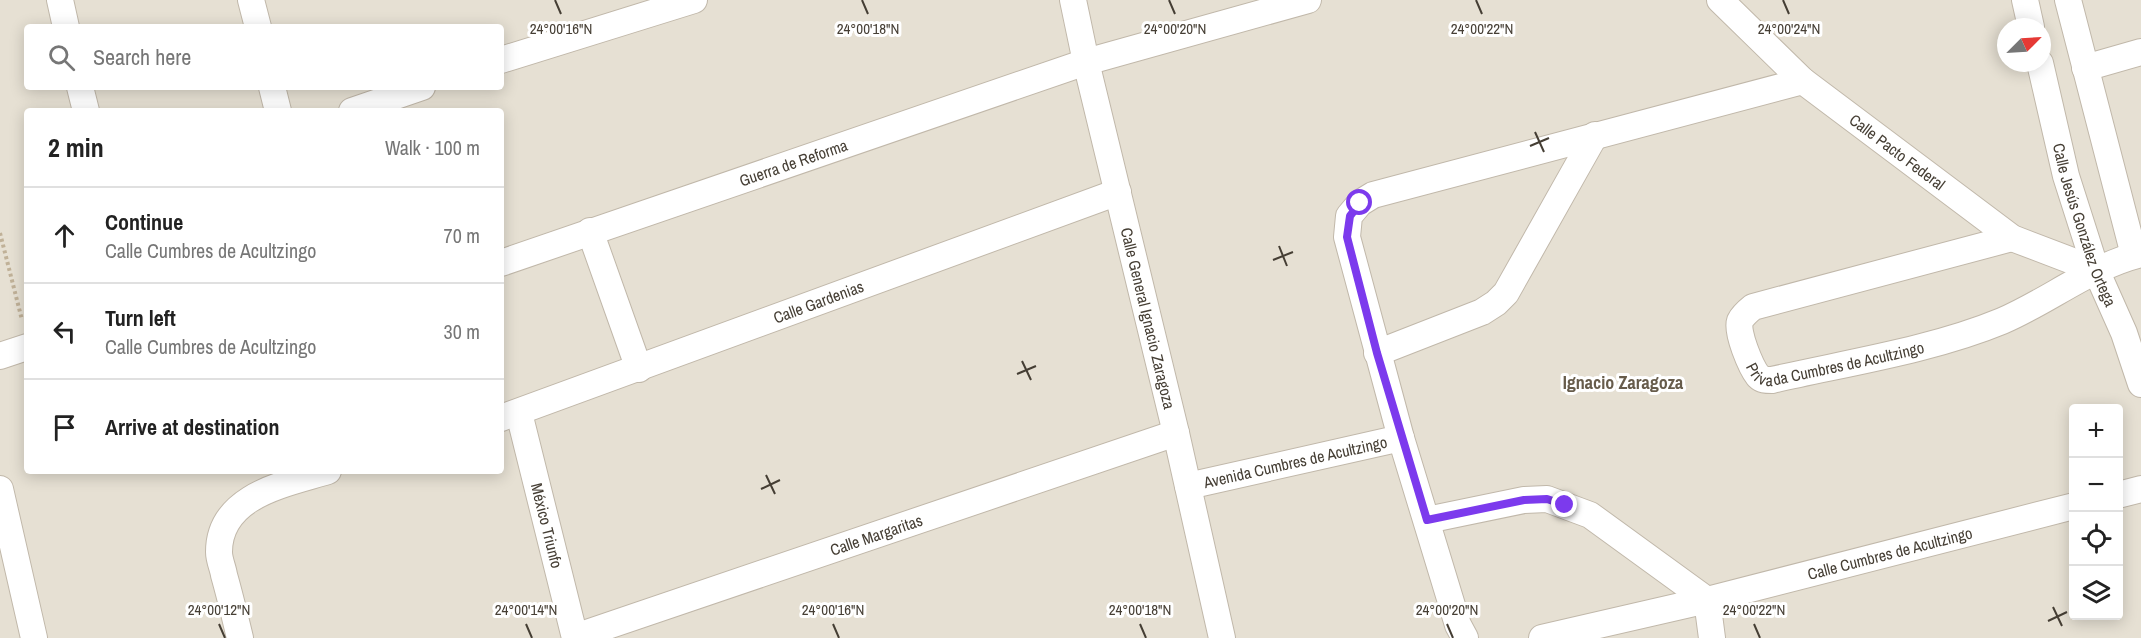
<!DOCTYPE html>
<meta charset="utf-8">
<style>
:root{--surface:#fff;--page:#f6f6f6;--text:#222;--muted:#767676;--line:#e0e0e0}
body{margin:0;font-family:"Archivo Narrow",sans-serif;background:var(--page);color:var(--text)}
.controls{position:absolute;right:18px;bottom:18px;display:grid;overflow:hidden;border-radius:6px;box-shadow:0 3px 15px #0003}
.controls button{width:54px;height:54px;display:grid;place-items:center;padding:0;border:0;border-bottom:2px solid var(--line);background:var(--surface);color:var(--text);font:30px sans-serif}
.compass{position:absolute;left:1997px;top:18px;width:54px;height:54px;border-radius:50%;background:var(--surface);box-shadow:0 3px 15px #0003;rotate:66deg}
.stop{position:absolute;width:18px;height:18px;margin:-14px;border:4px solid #7c3aed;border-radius:50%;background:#fff}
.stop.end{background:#7c3aed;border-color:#fff;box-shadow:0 2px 6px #0008}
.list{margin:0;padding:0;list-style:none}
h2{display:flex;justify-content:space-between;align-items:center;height:78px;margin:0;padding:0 24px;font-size:26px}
h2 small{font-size:20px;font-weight:400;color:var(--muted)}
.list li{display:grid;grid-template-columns:39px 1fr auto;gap:18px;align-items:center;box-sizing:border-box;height:96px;padding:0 24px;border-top:2px solid var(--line)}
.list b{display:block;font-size:22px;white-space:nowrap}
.list p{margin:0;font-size:20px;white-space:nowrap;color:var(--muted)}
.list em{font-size:20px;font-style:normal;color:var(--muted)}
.icon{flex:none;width:33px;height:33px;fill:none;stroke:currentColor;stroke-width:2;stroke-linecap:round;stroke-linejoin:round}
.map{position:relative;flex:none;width:2141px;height:638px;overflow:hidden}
.search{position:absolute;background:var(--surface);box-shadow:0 3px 15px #0003;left:24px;top:24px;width:480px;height:66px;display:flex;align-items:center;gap:15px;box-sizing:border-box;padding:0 21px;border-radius:6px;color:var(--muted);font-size:22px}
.panel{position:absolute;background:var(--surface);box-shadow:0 3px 15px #0003;left:24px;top:108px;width:480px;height:366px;border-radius:6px}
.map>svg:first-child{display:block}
</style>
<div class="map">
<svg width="2141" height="638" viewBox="0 0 2141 638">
<rect width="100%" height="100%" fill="#f2eee5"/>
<path fill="#e6e0d3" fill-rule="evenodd" d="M0,0H2141V638H0ZM27,27H501V87H27ZM2006,27H2042V63H2006ZM27,111H501V471H27ZM2074,408H2118V616H2074Z"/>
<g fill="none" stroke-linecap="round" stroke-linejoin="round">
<defs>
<g id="street">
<path d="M60,0L66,27"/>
<path d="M251,0L258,27"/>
<path id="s1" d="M1073,0L1086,62L1176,433L1222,638"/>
<path id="s2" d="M1720,0L1803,81L2012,238L2096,270"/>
<path d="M2025,0L2031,27"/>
<path d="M2068,0L2134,255"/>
<path d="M501,60L694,0"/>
<path id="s3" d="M2040,63L2066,176L2096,270L2124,333L2141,384"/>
<path d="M2085,68L2141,52"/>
<path d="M80,87L86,111"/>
<path d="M272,87L278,111"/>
<path d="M352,111L422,87"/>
<path d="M590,231L639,369"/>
<path id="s4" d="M2012,238L1753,307C1748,311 1743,315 1740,321C1736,332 1751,367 1758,376C1762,380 1766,380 1772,380C1846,363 1932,350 2002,321C2049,301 2091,266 2141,254"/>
<path id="s5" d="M501,263L1086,62L1308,0"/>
<path d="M1377,353L1482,312L1496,303L1506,293L1595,135"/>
<path d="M0,356L27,347"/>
<path id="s6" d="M519,413L575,638"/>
<path id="s7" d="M501,418L1118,192"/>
<path id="s8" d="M1188,486L1401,438"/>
<path d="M0,489L34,638"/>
<path d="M2118,495L2141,489"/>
<path d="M1427,520L1524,500L1547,499L1590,515L1707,600L1712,638"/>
<path id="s9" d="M575,637L1176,433"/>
<path d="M240,638C235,617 230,596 224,575C223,568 219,560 219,552C219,495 286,484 328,471"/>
<path d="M1465,638L1458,625L1401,438L1347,237L1349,216L1360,203L1373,195L1803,81"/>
<path id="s10" d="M1542,638L1707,600L2074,506"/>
</g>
</defs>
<use href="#street" stroke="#c1b8aa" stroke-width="28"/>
<path stroke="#c0b198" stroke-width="4" stroke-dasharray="3 3" stroke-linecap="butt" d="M0,233L22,320"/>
<use href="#street" stroke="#fff" stroke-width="26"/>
</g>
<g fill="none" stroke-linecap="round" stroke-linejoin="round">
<path stroke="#7c3aed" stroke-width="8" d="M1360,203L1350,216L1347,237L1377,353L1427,520L1524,500L1547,499L1565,505"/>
</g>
<path fill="none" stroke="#453e34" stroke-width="2" d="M555,0L561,14M862,0L868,14M1169,0L1175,14M1476,0L1482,14M1783,0L1789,14M1535,132L1544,152M1530,146L1549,138M1279,246L1287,266M1273,260L1293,252M1022,361L1031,380M1017,374L1036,366M766,475L775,494M761,489L780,480M2053,607L2062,626M2048,621L2067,612M219,624L225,638M526,624L532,638M833,624L839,638M1140,624L1146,638M1447,624L1453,638M1754,624L1760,638"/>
<g text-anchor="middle" stroke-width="6" stroke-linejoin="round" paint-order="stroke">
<g font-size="16" fill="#453e34" stroke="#fff">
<text dy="6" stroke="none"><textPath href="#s2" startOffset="234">Calle Pacto Federal</textPath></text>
<text dy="6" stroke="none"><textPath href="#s5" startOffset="309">Guerra de Reforma</textPath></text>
<text dy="6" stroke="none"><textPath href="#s3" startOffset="168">Calle Jesús González Ortega</textPath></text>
<text dy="6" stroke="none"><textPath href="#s7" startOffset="338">Calle Gardenias</textPath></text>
<text dy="6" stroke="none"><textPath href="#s1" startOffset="327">Calle General Ignacio Zaragoza</textPath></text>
<text dy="6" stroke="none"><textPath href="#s4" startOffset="424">Privada Cumbres de Acultzingo</textPath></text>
<text dy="6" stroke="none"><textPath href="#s8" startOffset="110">Avenida Cumbres de Acultzingo</textPath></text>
<text dy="6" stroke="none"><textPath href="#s6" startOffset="116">México Triunfo</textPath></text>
<text dy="6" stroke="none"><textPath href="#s9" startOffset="318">Calle Margaritas</textPath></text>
<text dy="6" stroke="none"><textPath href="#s10" startOffset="358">Calle Cumbres de Acultzingo</textPath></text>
</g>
<g font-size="18" font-weight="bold" fill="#675c4b" stroke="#fff">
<text x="1623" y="389">Ignacio Zaragoza</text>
</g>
</g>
<g font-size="15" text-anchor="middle" fill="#453e34" stroke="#fff" stroke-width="6" stroke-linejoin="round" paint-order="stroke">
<text x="561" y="34">24°00'16"N</text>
<text x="868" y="34">24°00'18"N</text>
<text x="1175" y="34">24°00'20"N</text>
<text x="1482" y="34">24°00'22"N</text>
<text x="1789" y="34">24°00'24"N</text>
<text x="219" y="615">24°00'12"N</text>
<text x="526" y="615">24°00'14"N</text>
<text x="833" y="615">24°00'16"N</text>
<text x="1140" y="615">24°00'18"N</text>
<text x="1447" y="615">24°00'20"N</text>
<text x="1754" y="615">24°00'22"N</text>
</g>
</svg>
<div class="controls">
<button>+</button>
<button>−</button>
<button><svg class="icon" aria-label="locate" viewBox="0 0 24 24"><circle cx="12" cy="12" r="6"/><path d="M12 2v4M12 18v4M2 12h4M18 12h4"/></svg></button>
<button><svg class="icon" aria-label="layers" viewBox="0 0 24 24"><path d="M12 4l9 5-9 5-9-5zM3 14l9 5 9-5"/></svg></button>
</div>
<svg class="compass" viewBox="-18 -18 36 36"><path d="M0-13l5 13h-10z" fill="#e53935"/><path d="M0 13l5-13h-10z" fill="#767676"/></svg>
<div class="stop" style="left:1360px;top:203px"></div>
<div class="stop end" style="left:1565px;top:505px"></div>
<div class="search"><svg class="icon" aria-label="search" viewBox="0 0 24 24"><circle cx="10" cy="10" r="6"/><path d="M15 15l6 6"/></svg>Search here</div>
<section class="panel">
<h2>2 min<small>Walk · 100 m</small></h2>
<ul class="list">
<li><svg class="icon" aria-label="ahead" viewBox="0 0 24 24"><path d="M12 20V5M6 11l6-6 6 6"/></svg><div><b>Continue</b><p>Calle Cumbres de Acultzingo</p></div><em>70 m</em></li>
<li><svg class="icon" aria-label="left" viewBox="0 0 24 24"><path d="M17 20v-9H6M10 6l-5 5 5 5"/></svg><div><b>Turn left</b><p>Calle Cumbres de Acultzingo</p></div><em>30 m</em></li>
<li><svg class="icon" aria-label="arrive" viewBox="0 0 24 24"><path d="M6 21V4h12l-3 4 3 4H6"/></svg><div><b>Arrive at destination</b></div></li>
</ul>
</section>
</div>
